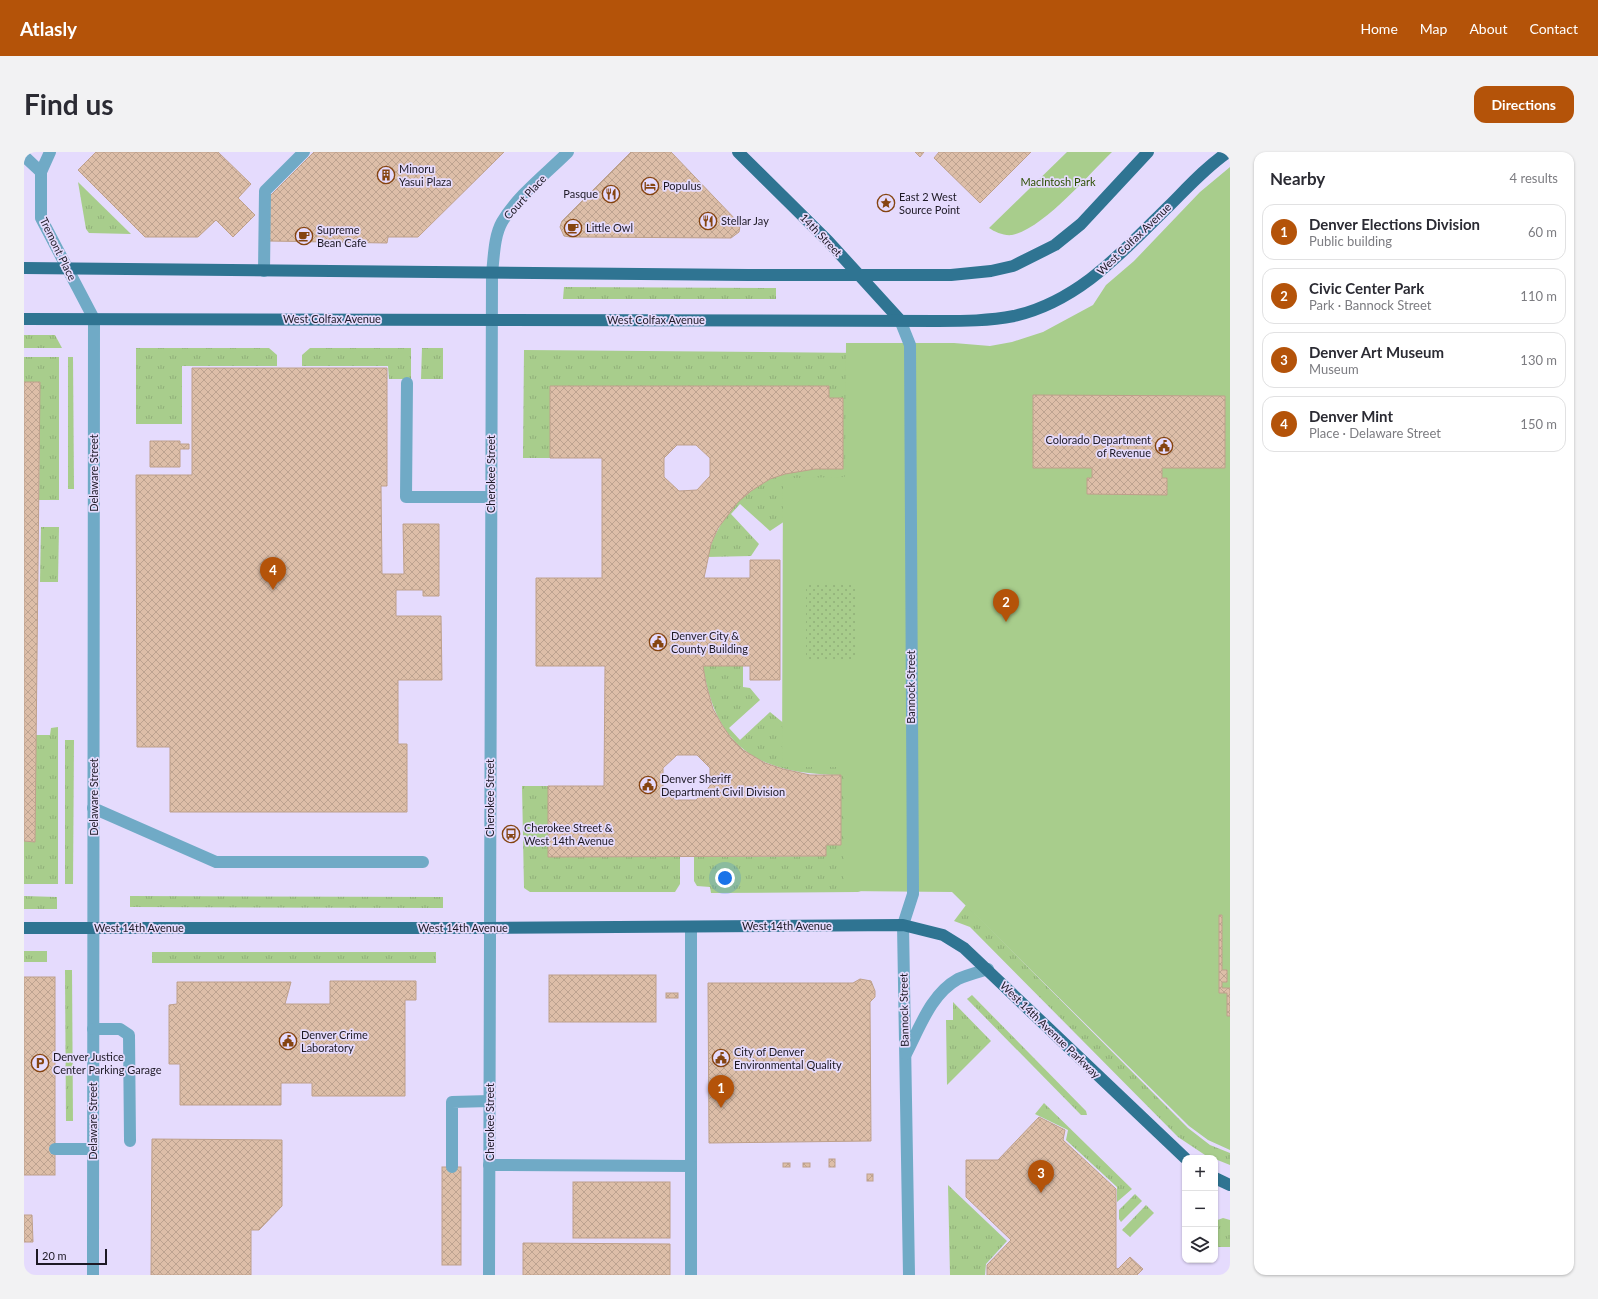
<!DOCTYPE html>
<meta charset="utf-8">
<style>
:root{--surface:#fff;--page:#f2f2f3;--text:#2b2b33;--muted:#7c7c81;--line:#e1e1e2;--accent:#b45309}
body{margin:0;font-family:Lato,sans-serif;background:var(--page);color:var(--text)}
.controls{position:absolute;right:12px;bottom:12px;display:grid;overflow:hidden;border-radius:8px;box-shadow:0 1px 3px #0004}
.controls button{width:36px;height:36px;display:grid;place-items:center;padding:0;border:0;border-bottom:1px solid var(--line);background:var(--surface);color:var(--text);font:20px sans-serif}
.scale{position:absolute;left:12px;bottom:10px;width:71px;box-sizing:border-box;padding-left:4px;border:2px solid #1d1925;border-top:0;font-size:11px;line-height:14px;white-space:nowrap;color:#1d1925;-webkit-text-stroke:3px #e5dbfd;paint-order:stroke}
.you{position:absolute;left:701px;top:726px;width:14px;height:14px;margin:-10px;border:3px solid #fff;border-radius:50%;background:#1a73e8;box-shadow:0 0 0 6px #1a73e833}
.badge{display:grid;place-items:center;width:26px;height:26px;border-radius:50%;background:var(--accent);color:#fff;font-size:13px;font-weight:700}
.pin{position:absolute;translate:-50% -33px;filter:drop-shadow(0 1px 2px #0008)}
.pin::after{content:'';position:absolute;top:21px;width:14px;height:12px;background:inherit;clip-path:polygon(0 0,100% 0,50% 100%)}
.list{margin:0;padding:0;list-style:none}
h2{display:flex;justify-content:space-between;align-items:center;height:52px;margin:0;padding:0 16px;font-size:17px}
h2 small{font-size:13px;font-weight:400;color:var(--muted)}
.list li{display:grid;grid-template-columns:26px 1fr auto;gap:12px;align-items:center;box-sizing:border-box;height:56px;margin:0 8px 8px;padding:0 8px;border:1px solid var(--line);border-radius:12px}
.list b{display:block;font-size:15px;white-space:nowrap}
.list p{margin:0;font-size:13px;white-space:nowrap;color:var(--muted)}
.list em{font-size:13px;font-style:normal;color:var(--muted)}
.icon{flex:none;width:22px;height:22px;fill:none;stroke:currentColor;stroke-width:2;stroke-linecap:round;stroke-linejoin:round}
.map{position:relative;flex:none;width:1206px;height:1123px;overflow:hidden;border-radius:12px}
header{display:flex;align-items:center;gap:24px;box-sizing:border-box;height:56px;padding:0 20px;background:var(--accent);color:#fff}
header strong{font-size:19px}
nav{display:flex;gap:22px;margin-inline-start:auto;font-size:14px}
.intro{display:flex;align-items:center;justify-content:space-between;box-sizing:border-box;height:96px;padding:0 24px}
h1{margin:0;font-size:28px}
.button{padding:10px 18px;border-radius:12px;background:var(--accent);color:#fff;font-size:14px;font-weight:700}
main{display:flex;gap:24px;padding:0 24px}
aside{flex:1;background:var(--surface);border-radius:12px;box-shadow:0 1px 3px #0004}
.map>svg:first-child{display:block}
</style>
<header>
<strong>Atlasly</strong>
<nav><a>Home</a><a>Map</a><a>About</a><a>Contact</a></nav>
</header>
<div class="intro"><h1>Find us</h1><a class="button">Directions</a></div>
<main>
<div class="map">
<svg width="1206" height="1123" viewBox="0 0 1206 1123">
<defs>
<pattern id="grass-tufts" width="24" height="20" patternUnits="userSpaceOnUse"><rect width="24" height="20" fill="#a8cd8c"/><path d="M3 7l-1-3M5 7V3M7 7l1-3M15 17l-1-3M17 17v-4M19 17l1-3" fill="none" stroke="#90af79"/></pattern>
<pattern id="garden-dots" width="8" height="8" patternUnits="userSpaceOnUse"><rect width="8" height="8" fill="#a8cd8c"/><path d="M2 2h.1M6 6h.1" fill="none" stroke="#90af79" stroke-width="1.8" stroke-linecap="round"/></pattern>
<pattern id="building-cross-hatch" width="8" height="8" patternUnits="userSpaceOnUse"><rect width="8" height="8" fill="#ddbea8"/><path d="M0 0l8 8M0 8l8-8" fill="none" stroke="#bda390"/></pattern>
</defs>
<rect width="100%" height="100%" fill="#e5dbfd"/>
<g fill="url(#grass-tufts)">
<path d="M54,30L107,82L65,81L62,77Z"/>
<path d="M540,135L752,136V147H539Z"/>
<path d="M0,183H31L38,196H0Z"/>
<path d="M112,196H245L253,203V214H158V272H112Z"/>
<path d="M286,196H387V227H365L364,214H278V203Z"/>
<path d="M398,196H419V227H397Z"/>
<path d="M500,198L840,201L846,349L764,367L746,379L716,352L707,362L735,392L727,404L683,405C695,361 730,325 776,318C790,316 805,317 819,317V247L805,246L804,234H527L526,306H499Z"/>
<path d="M0,205H35V348H15L16,230H0Z"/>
<path d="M44,205H49L50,337H44Z"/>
<path d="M17,375H35L34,430H16Z"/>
<path d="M679,514H719V535L726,536L736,548L705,576L716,588L746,560L762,573L819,579L840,738L834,740L687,741L686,735L673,734L670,729V705L802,704V693L817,692V623C736,622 692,598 679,514Z"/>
<path d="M34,575V732H0V689L10,690L12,583H26L27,576Z"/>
<path d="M41,588H50L49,732H41Z"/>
<path d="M498,634H524V705H656V732L651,740H506L500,736Z"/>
<path d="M0,744L33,745V757H0Z"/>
<path d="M106,744L419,745V756L106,755Z"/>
<path d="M942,753L1164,976L1186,993L1206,1001V1013L1181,1003L1154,985L946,775L930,769Z"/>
<rect x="0" y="799" width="23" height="11"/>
<rect x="128" y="800" width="284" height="11"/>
<path d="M41,818H48L49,969H42Z"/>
<path d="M948,843L1062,959L1063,963H1057L943,847Z"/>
<path d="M929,850L967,889L923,933L922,868H929Z"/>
<path d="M1020,951L1108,1037L1093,1050V1035L1042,988L1044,978L1011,962Z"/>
<path d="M924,1033L983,1089L962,1112L961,1123H926Z"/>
<path d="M1111,1042L1118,1049L1097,1070L1095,1067V1058Z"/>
<path d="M1122,1053L1130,1061L1106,1085L1098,1078Z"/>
<path d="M1199,1066L1206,1068V1095H1191V1069Z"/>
</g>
<g fill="#a8cd8c">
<path d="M1043,0H1088C1065,22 1019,77 988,83C980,84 971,80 965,76Z"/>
<path d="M1206,15V998L1184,988L1165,974L928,740L820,739V615H758L759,326L821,325L822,191H930L966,194L988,190L1019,180L1069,153L1082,133L1110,109L1176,40Z"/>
</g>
<rect fill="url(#garden-dots)" x="782" y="432" width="50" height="76"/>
<g fill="url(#building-cross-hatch)" stroke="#bea08b" fill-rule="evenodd">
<path d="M72,0H194L227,32L214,46L231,63L209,85L192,68L174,85H121L54,18Z"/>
<path d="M290,0H480L394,85H364L363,91L244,89V46Z"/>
<path d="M607,0H647L713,69L716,74L715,80L707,86L546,85L540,84L536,75L538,69Z"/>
<path d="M891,0H900L896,5Z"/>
<path d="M915,0H1007L956,51L910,6Z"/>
<path d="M168,216H363V334H357L358,422H380L379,372H415V444H399V438H372V464H417L418,528H374V592H383V660H146V595H113L112,323H168Z"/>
<path d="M0,230H16L11,690L0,689Z"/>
<path d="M526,234H805V246H819V317H791L761,322L746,327L727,339L714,350L694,376L687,392L680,426H726V408H756V528H726V514H679L682,532L689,557L698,573L707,586L719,598L741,611L759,617L786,623H817V693H802V704L524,705V634H580L581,514H512V426H578V306H526ZM653,293H672L686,306V324L673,338L655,339L640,325V306ZM653,603H673L686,616V634L672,648H652L639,635V616Z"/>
<path d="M1009,243L1201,244V316H1138V326H1143V343L1063,342V326H1068V316H1009Z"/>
<path d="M126,289H156V292H165V297H156V315H126Z"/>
<path d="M1195,763H1198V818H1203V830H1198V836H1206V864H1203V841H1195Z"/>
<rect x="525" y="823" width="107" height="47"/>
<rect x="0" y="825" width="31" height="198"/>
<path d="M836,827L847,829L851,839V845L846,850L847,989L685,991L684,831H829Z"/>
<path d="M306,829H392V848H381V944H288V931H257V953H156V912H145V853L153,852V830H267L261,852H306Z"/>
<rect x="642" y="841" width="12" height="5"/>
<path d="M1015,965L1041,978L1039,988L1092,1037V1116L1094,1117L1106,1105L1119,1117L1113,1123H963V1113L987,1088L942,1045V1008H974Z"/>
<path d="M128,987L258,988V1054L235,1078H227V1123H127Z"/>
<rect x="805" y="1007" width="6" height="8"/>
<rect x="759" y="1011" width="7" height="4"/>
<rect x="779" y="1011" width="7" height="4"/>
<rect x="418" y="1015" width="19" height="98"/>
<rect x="843" y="1022" width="6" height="7"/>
<rect x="549" y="1030" width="97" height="56"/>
<path d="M0,1063H8L9,1090H0Z"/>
<path d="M499,1091L646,1092V1123H499Z"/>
</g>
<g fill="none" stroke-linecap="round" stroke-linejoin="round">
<g stroke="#70aac6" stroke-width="12">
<path d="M26,0L17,20V66L70,167L69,1123"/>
<path d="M0,4L17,20"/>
<path d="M240,119L241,39L280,0"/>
<path d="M876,168L886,193L889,742L879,773L885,1123"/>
<path d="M383,231L382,345H467"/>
<path d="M69,656L192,710H399"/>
<path d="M667,775V1123"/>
<path d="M69,877H96L105,883L106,989"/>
<path d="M882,902C896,875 907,842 934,827C943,823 954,820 964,817"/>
<path d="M31,997H69"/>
<path d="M465,1013L667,1014"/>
<path d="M428,1015V950L466,949"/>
<path d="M465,1123L468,121C470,105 470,84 478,70C493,44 523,21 544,0"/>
</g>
<g stroke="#2f7492" stroke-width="12">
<path d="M714,0L804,89L876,168"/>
<path d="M0,116L724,123H927L967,119L989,114L1031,93L1057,72L1124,0"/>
<path d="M0,167L914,169C940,169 965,169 990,164C1056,149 1100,98 1146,53C1164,35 1182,15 1204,0"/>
<path d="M0,776H466L879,773L919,783L940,796L1161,1006"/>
<path d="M1191,1026L1206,1033"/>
</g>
</g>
<defs>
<symbol id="building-ring" viewBox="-11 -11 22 22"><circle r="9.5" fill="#e5dbfd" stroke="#854411" stroke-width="1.5"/><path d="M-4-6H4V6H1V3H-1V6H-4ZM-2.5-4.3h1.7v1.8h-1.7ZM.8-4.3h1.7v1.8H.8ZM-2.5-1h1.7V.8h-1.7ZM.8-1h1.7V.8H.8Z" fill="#854411"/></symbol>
<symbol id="hotel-ring" viewBox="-11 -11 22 22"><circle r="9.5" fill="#e5dbfd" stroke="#854411" stroke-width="1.5"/><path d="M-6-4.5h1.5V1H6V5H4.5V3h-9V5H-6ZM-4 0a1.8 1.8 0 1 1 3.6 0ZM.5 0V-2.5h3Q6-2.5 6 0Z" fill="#854411"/></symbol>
<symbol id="restaurant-ring" viewBox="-11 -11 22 22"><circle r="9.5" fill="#e5dbfd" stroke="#854411" stroke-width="1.5"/><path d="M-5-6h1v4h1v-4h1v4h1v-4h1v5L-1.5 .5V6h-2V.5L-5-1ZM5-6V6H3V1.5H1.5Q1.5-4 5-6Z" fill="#854411"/></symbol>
<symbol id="sight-ring" viewBox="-11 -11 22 22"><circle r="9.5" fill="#e5dbfd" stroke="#854411" stroke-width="1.5"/><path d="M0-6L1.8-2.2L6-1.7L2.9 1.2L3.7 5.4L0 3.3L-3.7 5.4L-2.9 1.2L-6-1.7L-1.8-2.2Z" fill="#854411"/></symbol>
<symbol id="cafe-ring" viewBox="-11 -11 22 22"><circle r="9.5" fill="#e5dbfd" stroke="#854411" stroke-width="1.5"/><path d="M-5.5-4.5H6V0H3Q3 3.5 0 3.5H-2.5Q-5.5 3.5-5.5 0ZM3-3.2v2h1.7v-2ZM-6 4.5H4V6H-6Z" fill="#854411"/></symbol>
<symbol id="civic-ring" viewBox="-11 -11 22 22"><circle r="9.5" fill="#e5dbfd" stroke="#854411" stroke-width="1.5"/><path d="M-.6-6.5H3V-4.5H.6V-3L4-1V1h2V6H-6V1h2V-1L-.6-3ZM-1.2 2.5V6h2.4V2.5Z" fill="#854411"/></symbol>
<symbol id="bus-ring" viewBox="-11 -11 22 22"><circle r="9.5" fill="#e5dbfd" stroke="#854411" stroke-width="1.5"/><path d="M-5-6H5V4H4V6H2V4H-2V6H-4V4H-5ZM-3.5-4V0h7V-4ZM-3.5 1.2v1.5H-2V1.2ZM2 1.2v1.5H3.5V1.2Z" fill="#854411"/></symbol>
<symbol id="parking-ring" viewBox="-11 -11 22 22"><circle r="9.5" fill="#e5dbfd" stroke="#854411" stroke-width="1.5"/><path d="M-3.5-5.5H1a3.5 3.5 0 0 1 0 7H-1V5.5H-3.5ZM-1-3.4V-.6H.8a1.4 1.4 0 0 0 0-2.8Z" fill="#854411"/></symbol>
</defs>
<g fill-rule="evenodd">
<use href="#building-ring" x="352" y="13" width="20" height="20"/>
<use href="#hotel-ring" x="616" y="24" width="20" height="20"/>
<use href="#restaurant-ring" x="577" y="32" width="20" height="20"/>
<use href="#sight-ring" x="852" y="41" width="20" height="20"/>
<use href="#restaurant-ring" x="674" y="59" width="20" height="20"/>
<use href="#cafe-ring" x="539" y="66" width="20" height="20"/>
<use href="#cafe-ring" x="270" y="74" width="20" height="20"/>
<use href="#civic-ring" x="1130" y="284" width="20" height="20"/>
<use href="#civic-ring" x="624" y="480" width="20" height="20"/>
<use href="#civic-ring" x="614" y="623" width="20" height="20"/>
<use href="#bus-ring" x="477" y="672" width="20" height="20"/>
<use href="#civic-ring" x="254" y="879" width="20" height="20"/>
<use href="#civic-ring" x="687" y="896" width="20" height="20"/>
<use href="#parking-ring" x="6" y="901" width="20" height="20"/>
</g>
<g text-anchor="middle" stroke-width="3.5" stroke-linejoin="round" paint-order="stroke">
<g font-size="11" fill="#1d1925" stroke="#e5dbfd" text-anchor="start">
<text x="375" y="21">Minoru<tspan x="375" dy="13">Yasui Plaza</tspan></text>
<text x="639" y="38">Populus</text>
<text x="574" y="46" text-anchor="end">Pasque</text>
<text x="875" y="49">East 2 West<tspan x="875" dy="13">Source Point</tspan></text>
<text x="697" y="73">Stellar Jay</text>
<text x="562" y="80">Little Owl</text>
<text x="293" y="82">Supreme<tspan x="293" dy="13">Bean Cafe</tspan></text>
<text x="1127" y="292" text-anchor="end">Colorado Department<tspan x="1127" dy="13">of Revenue</tspan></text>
<text x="647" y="488">Denver City &amp;<tspan x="647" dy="13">County Building</tspan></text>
<text x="637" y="631">Denver Sheriff<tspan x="637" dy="13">Department Civil Division</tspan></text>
<text x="500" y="680">Cherokee Street &amp;<tspan x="500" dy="13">West 14th Avenue</tspan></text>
<text x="277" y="887">Denver Crime<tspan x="277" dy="13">Laboratory</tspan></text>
<text x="710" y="904">City of Denver<tspan x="710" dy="13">Environmental Quality</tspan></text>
<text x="29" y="909">Denver Justice<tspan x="29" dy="13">Center Parking Garage</tspan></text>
</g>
<g font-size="11" fill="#2e4f03" stroke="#e5dbfd">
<text x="1034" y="34">MacIntosh Park</text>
</g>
<g font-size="11" fill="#1d1925" stroke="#e5dbfd">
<text transform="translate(501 45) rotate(-47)" y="4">Court Place</text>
<text transform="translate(797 83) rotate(46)" y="4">14th Street</text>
<text transform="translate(1110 87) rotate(-44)" y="4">West Colfax Avenue</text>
<text transform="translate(34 97) rotate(64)" y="4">Tremont Place</text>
<text x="308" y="171">West Colfax Avenue</text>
<text x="632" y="172">West Colfax Avenue</text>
<text transform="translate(70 321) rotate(-90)" y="4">Delaware Street</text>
<text transform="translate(467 322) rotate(-90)" y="4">Cherokee Street</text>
<text transform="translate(887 535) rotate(-90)" y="4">Bannock Street</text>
<text transform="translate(70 645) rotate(-90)" y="4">Delaware Street</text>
<text transform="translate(466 646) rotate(-90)" y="4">Cherokee Street</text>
<text x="763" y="778">West 14th Avenue</text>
<text x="115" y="780">West 14th Avenue</text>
<text x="439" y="780">West 14th Avenue</text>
<text transform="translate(880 858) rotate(-91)" y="4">Bannock Street</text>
<text transform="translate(1026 878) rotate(44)" y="4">West 14th Avenue Parkway</text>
<text transform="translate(69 969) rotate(-90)" y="4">Delaware Street</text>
<text transform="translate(466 970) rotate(-90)" y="4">Cherokee Street</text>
</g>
</g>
</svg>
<div class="controls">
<button>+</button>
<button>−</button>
<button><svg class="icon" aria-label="layers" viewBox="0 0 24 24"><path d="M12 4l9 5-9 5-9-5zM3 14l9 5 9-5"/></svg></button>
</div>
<div class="scale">20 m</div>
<div class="you"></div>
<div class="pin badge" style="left:697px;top:956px">1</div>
<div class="pin badge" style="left:982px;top:470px">2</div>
<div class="pin badge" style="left:1017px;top:1041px">3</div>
<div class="pin badge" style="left:249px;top:438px">4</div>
</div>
<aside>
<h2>Nearby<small>4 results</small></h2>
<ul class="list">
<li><span class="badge">1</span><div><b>Denver Elections Division</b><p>Public building</p></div><em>60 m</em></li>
<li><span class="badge">2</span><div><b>Civic Center Park</b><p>Park · Bannock Street</p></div><em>110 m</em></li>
<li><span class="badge">3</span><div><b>Denver Art Museum</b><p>Museum</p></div><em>130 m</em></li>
<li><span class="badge">4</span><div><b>Denver Mint</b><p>Place · Delaware Street</p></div><em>150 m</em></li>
</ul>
</aside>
</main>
